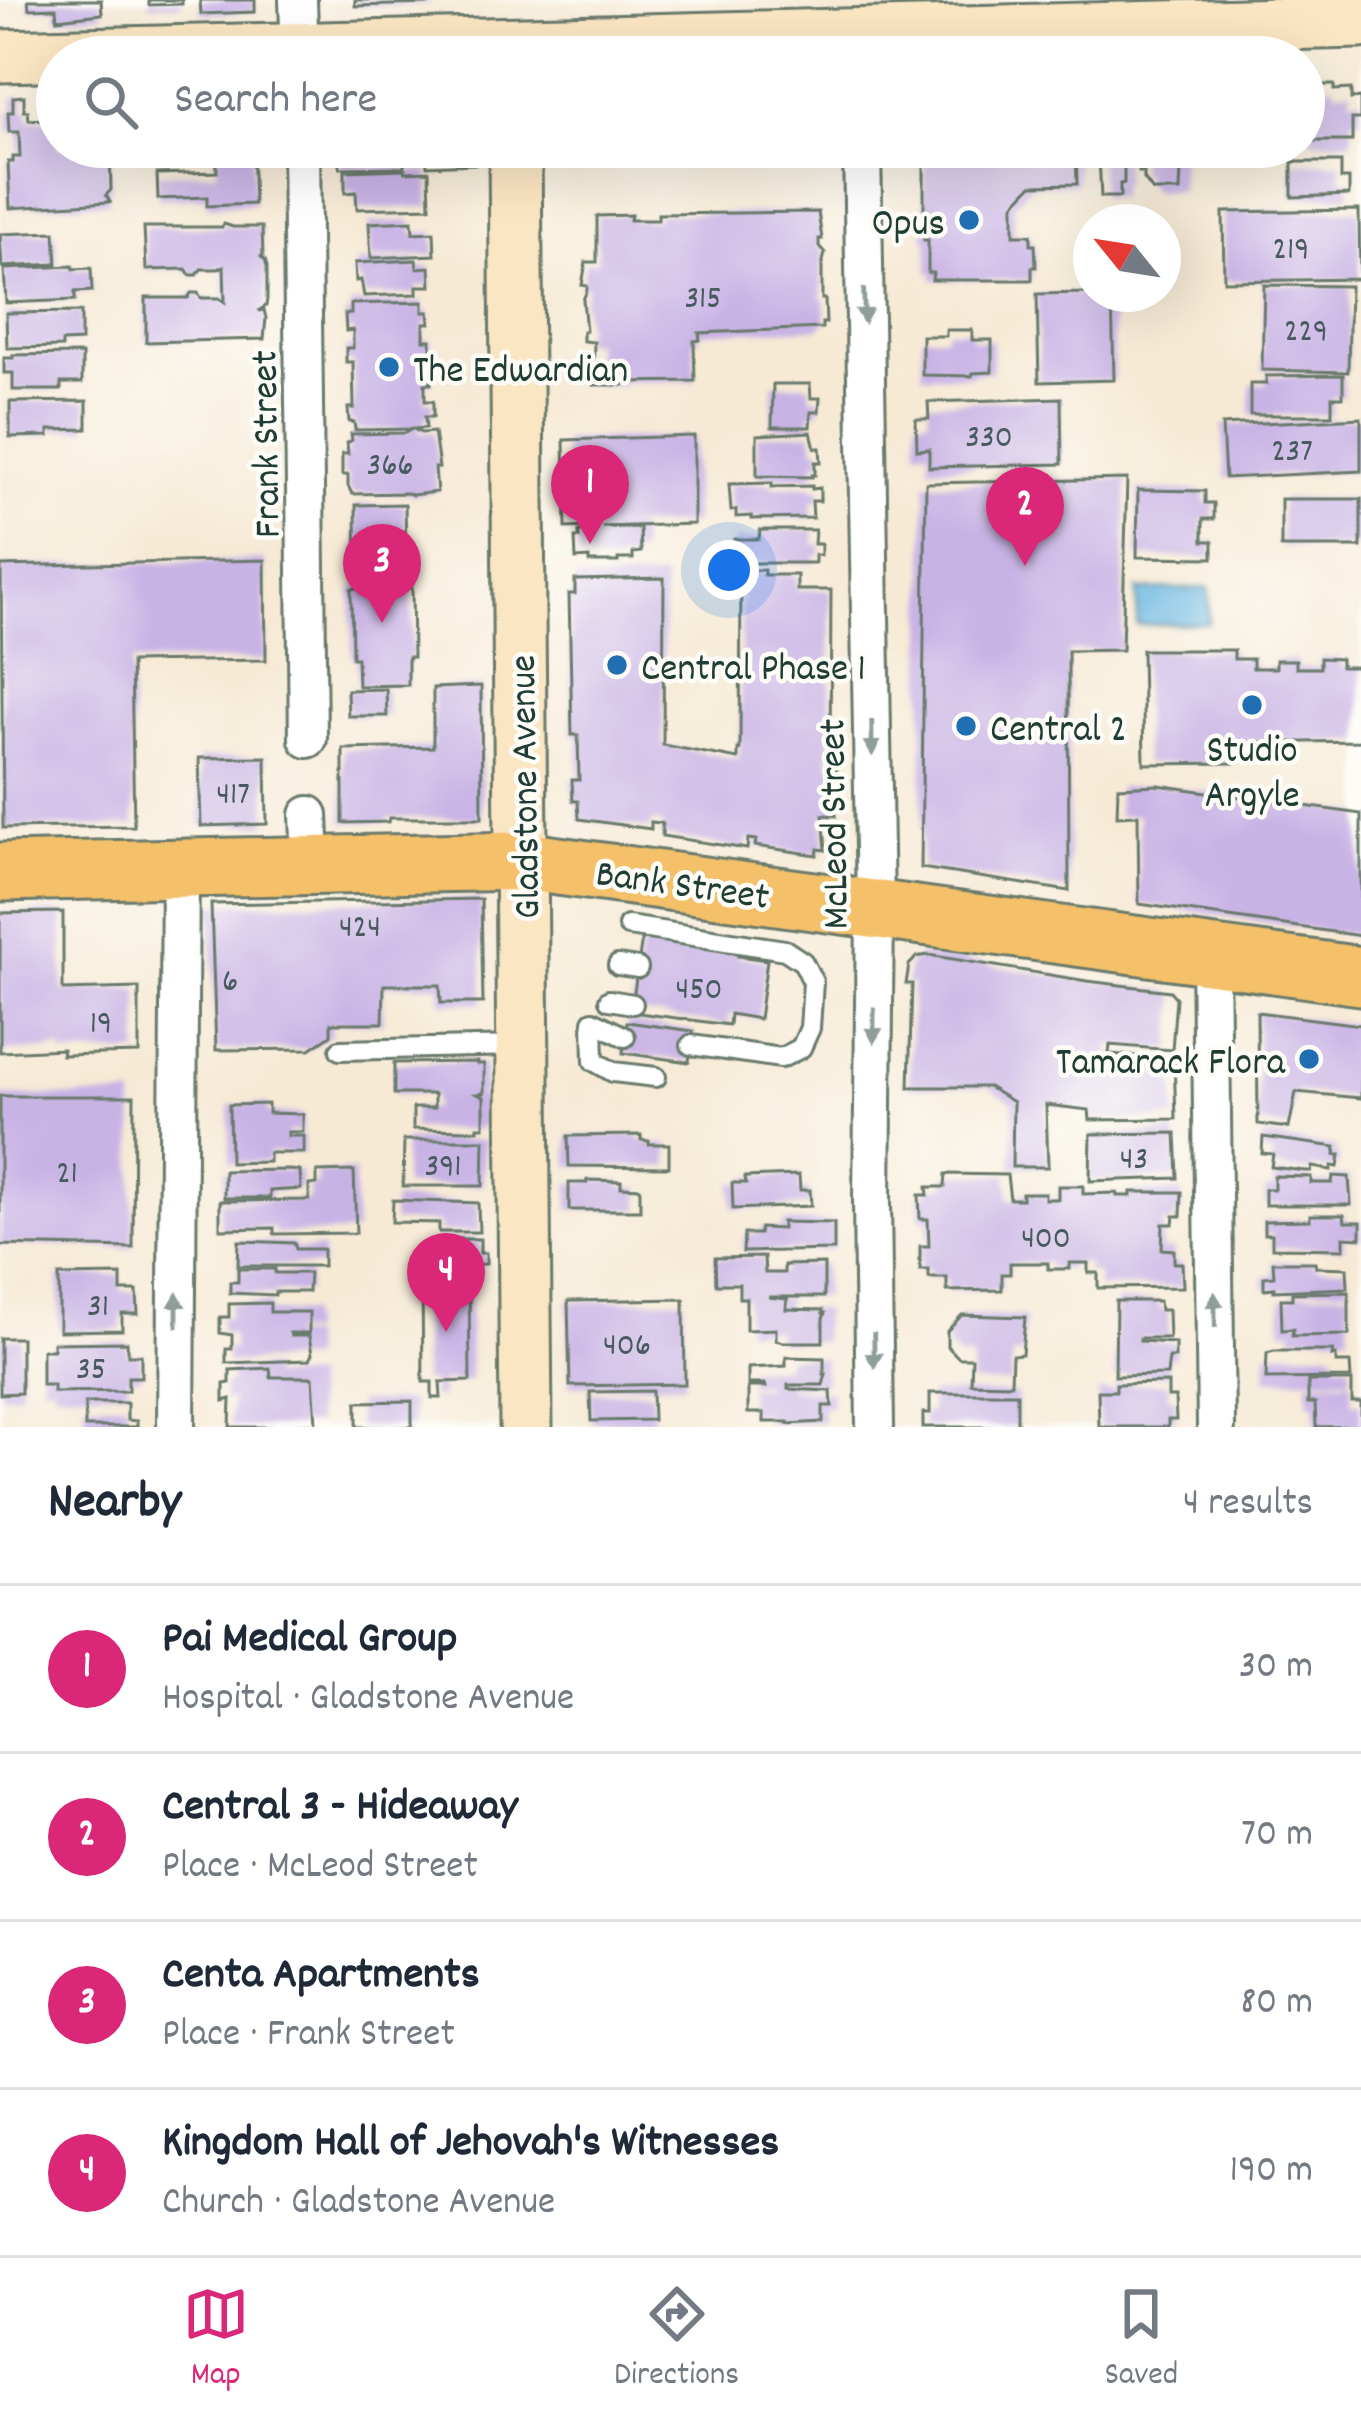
<!DOCTYPE html>
<meta charset="utf-8">
<style>
:root{--surface:#fff;--page:#f2f2f3;--text:#1f2937;--muted:#747a83;--line:#e0e1e3;--accent:#db2777}
body{margin:0;font-family:Dekko,sans-serif;background:var(--page);color:var(--text)}
.compass{position:absolute;left:1073px;top:204px;width:108px;height:108px;border-radius:50%;background:var(--surface);box-shadow:0 12px 48px #0002;rotate:300deg}
.you{position:absolute;left:729px;top:570px;width:42px;height:42px;margin:-30px;border:9px solid #fff;border-radius:50%;background:#1a73e8;box-shadow:0 0 0 18px #1a73e833}
.badge{display:grid;place-items:center;width:78px;height:78px;border-radius:50%;background:var(--accent);color:#fff;font-size:39px;font-weight:700}
.pin{position:absolute;translate:-50% -99px;filter:drop-shadow(0 3px 6px #0008)}
.pin::after{content:'';position:absolute;top:63px;width:42px;height:36px;background:inherit;clip-path:polygon(0 0,100% 0,50% 100%)}
.list{margin:0;padding:0;list-style:none}
h2{display:flex;justify-content:space-between;align-items:center;height:156px;margin:0;padding:0 48px;font-size:51px}
h2 small{font-size:39px;font-weight:400;color:var(--muted)}
.list li{display:grid;grid-template-columns:78px 1fr auto;gap:36px;align-items:center;box-sizing:border-box;height:168px;padding:0 48px;border-top:3px solid var(--line)}
.list b{display:block;font-size:45px;white-space:nowrap}
.list p{margin:0;font-size:39px;white-space:nowrap;color:var(--muted)}
.list em{font-size:39px;font-style:normal;color:var(--muted)}
.icon{flex:none;width:66px;height:66px;fill:none;stroke:currentColor;stroke-width:2;stroke-linecap:round;stroke-linejoin:round}
.map{position:relative;flex:none;width:1361px;height:1427px;overflow:hidden}
.search{position:absolute;background:var(--surface);box-shadow:0 12px 48px #0002;left:36px;right:36px;top:36px;height:132px;display:flex;align-items:center;gap:30px;box-sizing:border-box;padding:0 42px;border-radius:66px;color:var(--muted);font-size:45px}
.sheet{height:828px;background:var(--surface)}
nav{display:flex;justify-content:space-around;align-items:center;box-sizing:border-box;height:168px;border-top:3px solid var(--line);background:var(--surface);font-size:33px;color:var(--muted)}
nav a{display:grid;justify-items:center;gap:6px}
nav .on{color:var(--accent)}
.map>svg:first-child{display:block}
</style>
<div class="map">
<svg width="1361" height="1427" viewBox="0 0 1361 1427">
<rect width="100%" height="100%" fill="#fdfcf7"/>
<filter id="ink" filterUnits="userSpaceOnUse"><feTurbulence type="fractalNoise" baseFrequency=".00833" numOctaves="2"/><feDisplacementMap in="SourceGraphic" scale="24" xChannelSelector="R" yChannelSelector="G"/><feConvolveMatrix kernelMatrix="1 2 1 2 8 2 1 2 1" color-interpolation-filters="sRGB"/></filter>
<filter id="wash" filterUnits="userSpaceOnUse"><feTurbulence type="fractalNoise" baseFrequency=".004" numOctaves="4" result="noise"/><feDisplacementMap in="SourceGraphic" scale="48" xChannelSelector="R" yChannelSelector="G"/><feGaussianBlur stdDeviation="2.7" result="paint"/><feColorMatrix in="noise" values="0 0 0 0 0 0 0 0 0 0 0 0 0 0 0 0 0 1.4 0 .05"/><feComposite in="paint" operator="in"/></filter>
<g filter="url(#wash)">
<rect width="100%" height="100%" fill="#f6ead5"/>
<path fill="#67b6e1" stroke="#437a8a" stroke-width="3" d="M1209,588V623L1137,625V590Z"/>
<g id="blocks">
<g fill="#c8b3e5">
<path d="M28,0H101L102,14L57,19L56,8L29,9Z"/>
<path d="M149,0H182V4L149,5Z"/>
<path d="M200,0H255V12L201,14Z"/>
<path d="M355,0H429V4L355,6Z"/>
<path d="M1313,85H1334V90L1351,89V99L1360,98V119H1352V141H1312Z"/>
<path d="M24,96V111H28L29,120L57,118V147H110L111,190L106,195L110,202L10,208L8,162H13V157H20L19,132H9L8,112H13V97Z"/>
<path d="M129,147H164L165,156L130,157Z"/>
<path d="M216,147H252L254,204L207,206V197L158,199L157,174L217,172Z"/>
<path d="M339,147H404V167L340,168Z"/>
<path d="M426,147H475V164L427,166Z"/>
<path d="M924,147H1076L1077,184L1032,185L1014,204V235H1031V245H1035L1036,267H1032V280H932L933,273H928V240H924Z"/>
<path d="M1089,147H1132V156H1124V183L1120,184V197H1101L1099,157H1089Z"/>
<path d="M1139,147H1178V150L1182,149L1180,191H1153L1144,179V172H1139Z"/>
<path d="M1229,147H1260V152L1229,153Z"/>
<path d="M1292,162H1341V179H1349V195L1292,197Z"/>
<path d="M405,169V172L429,171L430,207L357,209L356,192L345,193V171Z"/>
<path d="M1359,210L1360,279L1224,281L1223,212Z"/>
<path d="M818,212L822,239H819V246L825,253L822,266V299H825L826,323H822V328L699,333L700,340L694,341L695,381L622,382L623,385H593L594,342L583,341V331H586L583,300L587,290V286L582,285L586,262H597V216L631,215L630,220H658V214Z"/>
<path d="M412,221L413,233L434,232L435,255L371,258L369,223Z"/>
<path d="M224,224L233,227H262L263,257L260,256L265,260L267,267V299L266,306L258,311L264,310L266,318L264,339L146,342V298H188L191,293H198L201,298H219L225,302L224,266L218,269H201L197,275H190L186,269L146,270L144,227H222Z"/>
<path d="M55,232L57,264L2,267L0,234Z"/>
<path d="M416,260L417,268L430,267L431,286H417V294L364,296L361,280L356,281L355,263Z"/>
<path d="M73,266L74,269L91,268L92,291L75,292V300L6,303L4,269Z"/>
<path d="M1264,285L1350,286L1348,372L1262,370Z"/>
<path d="M1091,293L1112,294L1114,380L1039,382L1037,294Z"/>
<path d="M423,302V312H429L430,323H424V340H431V353H424L425,372H431V384H425V401H433V417H425L426,428L414,429L421,433L434,432L439,468H435L437,492L412,495L408,493L352,494L348,486V475H342V454H348L347,443L352,440L351,434L405,433L412,429L355,430L354,422H349L348,408H354L353,362H346V348H353V330L346,331L345,314H351V304Z"/>
<path d="M81,312V341L62,342V347L7,348L6,313Z"/>
<path d="M946,330H972V340H992V372L973,373L972,376L922,375V336H946Z"/>
<path d="M82,354V383H61V390H13V373H4V358H13V355Z"/>
<path d="M1343,375V397H1332V415H1250V384H1266V376Z"/>
<path d="M773,384H810L811,398H820L819,412H811L810,427H772Z"/>
<path d="M1061,398L1062,464L929,467V449L917,450L916,419H929L928,402Z"/>
<path d="M87,401V429L49,430V436L10,437V402Z"/>
<path d="M1361,418V471L1225,478L1222,425Z"/>
<path d="M811,432L815,448H820L821,462H815V475H812V477L757,476V435Z"/>
<path d="M694,436V524L602,527L640,528L641,552L633,553V559H618V562H589V558L576,559L575,538H579V532L588,531V527L566,528L564,440Z"/>
<path d="M1127,479L1122,650L1068,651L1069,891L921,868L926,483Z"/>
<path d="M772,483V487L812,486V489L820,488V501H812L813,518L752,519V516L736,517V510L731,511L729,484Z"/>
<path d="M1138,490L1205,491V503H1214V519H1203V541H1213V558L1137,557Z"/>
<rect x="1281" y="499" width="80" height="48"/>
<path d="M405,504L407,588H412L413,657H408V685L358,686L357,658H352L351,589L357,588L356,505Z"/>
<path d="M760,530H815L814,544H821V555H815V563H734V539H759Z"/>
<path d="M265,560L266,660L131,662L134,826L3,828L1,566Z"/>
<path d="M741,570H764V575H797V590H831L830,764L836,765V816L823,815L826,850L818,849L817,855L755,846L756,840L748,839L747,849L662,836V823L651,822V829L579,819L578,801H573L572,780H579L578,735H572L569,594H575V580L664,578L663,745L738,759V749H740Z"/>
<path d="M1142,650H1234V659H1253V668H1276V660H1296V668H1320V658L1341,659V667H1361V741L1234,743V763L1144,764Z"/>
<path d="M481,686L482,818H389L388,822L343,823V749L433,747V688Z"/>
<path d="M386,689L387,716H348L347,690Z"/>
<path d="M266,757L267,824L201,826L199,758Z"/>
<path d="M1158,785L1361,814V936L1139,904L1138,815L1117,816L1118,787Z"/>
<path d="M481,899L483,1003H441L440,985H384L383,1023H331V1035L310,1049L216,1050L211,904Z"/>
<path d="M63,912V990L139,988V1053L62,1055L63,1049L0,1052V913Z"/>
<path d="M643,932L740,945L738,956L767,960L759,1019L730,1014L729,1025L631,1012Z"/>
<path d="M928,955L1087,981L1170,991L1176,998L1172,1050L1110,1045L1109,1054L1174,1059L1176,1119L1090,1120L1089,1110L1046,1105L1048,1167H1012L1013,1102L988,1087H909L912,984H906L909,965L917,957Z"/>
<path d="M1257,1012L1361,1025V1098L1296,1092L1289,1128L1258,1124Z"/>
<path d="M627,1022L693,1031L689,1062L623,1053Z"/>
<path d="M477,1062V1064H484V1093L477,1094L484,1097V1127H478V1130L413,1129V1108H434V1094H394V1063Z"/>
<path d="M0,1096H134L133,1248L0,1245Z"/>
<path d="M268,1104V1113L303,1114V1132H288V1136H304V1153H269V1162L230,1163L229,1105Z"/>
<path d="M1176,1133L1178,1178L1090,1181L1091,1134Z"/>
<path d="M641,1135V1140L649,1141V1144H669V1167L569,1166L568,1136Z"/>
<path d="M1263,1137L1336,1147L1335,1155H1340L1338,1167L1332,1166L1331,1170L1312,1167L1311,1171H1305L1271,1167L1273,1154L1262,1153Z"/>
<path d="M404,1140H484L483,1186H403Z"/>
<path d="M289,1170L300,1171L301,1189L270,1191V1198H224V1171Z"/>
<path d="M354,1171L356,1233L274,1234V1228L220,1229V1201L309,1200V1185L317,1184V1172Z"/>
<path d="M946,1174L1007,1175L1010,1199H1022V1193H1045V1199H1058V1186H1083V1194L1117,1193V1196H1131V1192H1182L1181,1216H1174L1173,1224H1163L1162,1249L1174,1250V1263H1182L1183,1287L1098,1288V1273H1088V1263H1070V1269H1048V1263H1010V1274H1002V1290L947,1291V1278H929V1270H920V1246H929L928,1219H920L919,1195H928L927,1187H945Z"/>
<path d="M799,1175L800,1190H810L811,1206L733,1209L732,1183H746L745,1177Z"/>
<path d="M1274,1176L1311,1177V1183H1332L1333,1176L1349,1177L1351,1205H1265V1189H1274Z"/>
<path d="M587,1180L621,1181V1187L640,1188V1210H569V1183H587Z"/>
<path d="M393,1200L478,1203L479,1232H439V1223L392,1222Z"/>
<path d="M1310,1215H1344L1345,1222H1361V1238L1344,1237V1249L1272,1248V1234H1264V1221L1310,1220Z"/>
<path d="M782,1222L834,1223V1250L743,1252L744,1234H759L760,1228L782,1229Z"/>
<path d="M439,1239H480V1253H486V1264L420,1265L419,1246H439Z"/>
<path d="M239,1241L294,1243L296,1249H323V1266H238Z"/>
<path d="M764,1257L765,1273H784V1265L824,1264V1297H768L787,1299L786,1309L823,1310V1313H825L823,1319V1342H783L776,1340V1329L746,1330V1298H739V1284H716L715,1258Z"/>
<path d="M1273,1262H1315L1316,1267L1347,1268L1348,1288L1274,1291V1288L1264,1289V1277L1274,1276Z"/>
<path d="M238,1269H275V1273H309L308,1292H275V1295L230,1293V1282H238Z"/>
<path d="M121,1275V1291H137L138,1314H122V1330L59,1331V1276Z"/>
<path d="M422,1282H469L470,1381L440,1382L441,1398H432V1382H423Z"/>
<path d="M1349,1292V1335L1292,1336L1293,1329L1282,1330L1281,1299H1292V1293Z"/>
<path d="M684,1299L685,1384L570,1386L568,1301Z"/>
<path d="M1116,1301H1159L1160,1310H1168L1169,1338H1140V1341L1175,1343V1358H1169L1167,1375L1115,1376Z"/>
<path d="M270,1303V1312H309V1333H290L291,1336H309L312,1354L309,1360L226,1363V1349H232V1335L220,1333V1317H229V1304Z"/>
<path d="M962,1315L1025,1317L1022,1354L1012,1355L1011,1384L971,1383L972,1358H959L947,1346V1331Z"/>
<path d="M0,1338H21V1393L0,1394Z"/>
<path d="M127,1342L128,1355H141V1377H128V1391L53,1392V1385H42V1350H53V1343Z"/>
<path d="M1274,1351H1333L1332,1356L1336,1355V1363H1350L1351,1378L1266,1379L1267,1353Z"/>
<path d="M786,1357L824,1358V1374H826L823,1385H788V1389L831,1391L832,1406H823V1422L788,1424V1422H764V1413H748V1387H766L765,1384H748V1368L786,1366Z"/>
<path d="M270,1368L271,1377H313L316,1424H299L298,1427H230L231,1399L224,1401V1384L230,1383V1370Z"/>
<path d="M1308,1381H1352V1402H1361V1426L1316,1427L1315,1403H1308Z"/>
<path d="M1168,1383V1397H1175L1176,1420H1168V1427H1099L1098,1391H1116V1384Z"/>
<path d="M652,1391L653,1420L591,1421L590,1392Z"/>
<path d="M930,1393H1017V1427H923V1413H930Z"/>
<path d="M412,1401V1427H357V1402Z"/>
<path d="M85,1403H127V1420L137,1421V1427H85Z"/>
</g>
</g>
</g>
<g filter="url(#ink)">
<use href="#blocks" fill-opacity="0" stroke="#6a7a6c" stroke-width="3"/>
<g fill="none" stroke-linecap="round" stroke-linejoin="round">
<defs>
<g id="service">
<path d="M628,926L785,950L803,962L813,982L810,1028L801,1048L781,1058L691,1045"/>
<path d="M618,965L638,968"/>
<path d="M609,1000L633,1004"/>
<path d="M625,1037L593,1021L594,1061L613,1072L656,1077"/>
<path d="M340,1050L521,1046"/>
</g>
<g id="minor">
<path d="M298,0L300,57"/>
<path d="M301,147L308,739"/>
<path d="M862,147L875,908L872,1202L875,1427"/>
<path d="M309,815L311,865"/>
<path d="M1210,955L1216,1427"/>
<path d="M176,1427L180,868"/>
</g>
<g id="secondary">
<path d="M0,56L1361,22"/>
<path d="M515,147L526,1427"/>
</g>
<path id="primary" d="M0,872L522,861L1361,976"/>
</defs>
<use href="#service" stroke="#6a7a6c" stroke-width="24"/>
<use href="#minor" stroke="#6a7a6c" stroke-width="42"/>
<use href="#secondary" stroke="#6a7a6c" stroke-width="57"/>
<use href="#primary" stroke="#6a7a6c" stroke-width="63"/>
<use href="#service" stroke="#fff" stroke-width="18"/>
<use href="#minor" stroke="#fff" stroke-width="36"/>
<use href="#secondary" stroke="#fbe6c3" stroke-width="51"/>
<use href="#primary" stroke="#f4c16a" stroke-width="57"/>
</g>
<defs><path id="oneway-solid" d="M-6-.8H1V-3.2L6.5 0L1 3.2V.8H-6Z" transform="scale(3)"/></defs>
<g fill="#8f9e9a">
<use href="#oneway-solid" transform="translate(864 306) rotate(89)"/>
<use href="#oneway-solid" transform="translate(872 738) rotate(89)"/>
<use href="#oneway-solid" transform="translate(874 1025) rotate(91)"/>
<use href="#oneway-solid" transform="translate(177 1310) rotate(-90)"/>
<use href="#oneway-solid" transform="translate(1215 1310) rotate(-91)"/>
<use href="#oneway-solid" transform="translate(874 1350) rotate(89)"/>
</g>
</g>
<g fill="#1f6fb2" stroke="#fdfcf7" stroke-width="4.5">
<circle cx="969" cy="220" r="12"/>
<circle cx="389" cy="367" r="12"/>
<circle cx="617" cy="665" r="12"/>
<circle cx="1252" cy="705" r="12"/>
<circle cx="966" cy="726" r="12"/>
<circle cx="1309" cy="1059" r="12"/>
</g>
<g text-anchor="middle" stroke-width="9" stroke-linejoin="round" paint-order="stroke">
<g font-size="33" fill="#495a60">
<text x="1291" y="258">219</text>
<text x="703" y="307">315</text>
<text x="1306" y="340">229</text>
<text x="989" y="446">330</text>
<text x="1292" y="460">237</text>
<text x="390" y="474">366</text>
<text x="233" y="803">417</text>
<text x="360" y="936">424</text>
<text x="230" y="990">6</text>
<text x="699" y="998">450</text>
<text x="101" y="1032">19</text>
<text x="1134" y="1168">43</text>
<text x="443" y="1175">391</text>
<text x="67" y="1182">21</text>
<text x="1046" y="1247">400</text>
<text x="98" y="1315">31</text>
<text x="627" y="1354">406</text>
<text x="91" y="1378">35</text>
</g>
<g font-size="39" fill="#1f3d34" stroke="#fdfcf7" text-anchor="start">
<text x="945" y="234" text-anchor="end">Opus</text>
<text x="413" y="381">The Edwardian</text>
<text x="641" y="679">Central Phase 1</text>
<text x="990" y="740">Central 2</text>
<text x="1252" y="761" text-anchor="middle">Studio<tspan x="1252" dy="45">Argyle</tspan></text>
<text x="1285" y="1073" text-anchor="end">Tamarack Flora</text>
</g>
<g font-size="39" fill="#1f3d34" stroke="#fdfcf7">
<text transform="translate(263 444) rotate(-91)" y="14">Frank Street</text>
<text transform="translate(522 787) rotate(-91)" y="14">Gladstone Avenue</text>
<text transform="translate(831 824) rotate(-91)" y="14">McLeod Street</text>
<text transform="translate(683 882) rotate(8)" y="14">Bank Street</text>
</g>
</g>
</svg>
<svg class="compass" viewBox="-18 -18 36 36"><path d="M0-13l5 13h-10z" fill="#e53935"/><path d="M0 13l5-13h-10z" fill="#747a83"/></svg>
<div class="you"></div>
<div class="pin badge" style="left:590px;top:544px">1</div>
<div class="pin badge" style="left:1025px;top:566px">2</div>
<div class="pin badge" style="left:382px;top:623px">3</div>
<div class="pin badge" style="left:446px;top:1332px">4</div>
<div class="search"><svg class="icon" aria-label="search" viewBox="0 0 24 24"><circle cx="10" cy="10" r="6"/><path d="M15 15l6 6"/></svg>Search here</div>
</div>
<section class="sheet">
<h2>Nearby<small>4 results</small></h2>
<ul class="list">
<li><span class="badge">1</span><div><b>Pai Medical Group</b><p>Hospital · Gladstone Avenue</p></div><em>30 m</em></li>
<li><span class="badge">2</span><div><b>Central 3 - Hideaway</b><p>Place · McLeod Street</p></div><em>70 m</em></li>
<li><span class="badge">3</span><div><b>Centa Apartments</b><p>Place · Frank Street</p></div><em>80 m</em></li>
<li><span class="badge">4</span><div><b>Kingdom Hall of Jehovah's Witnesses</b><p>Church · Gladstone Avenue</p></div><em>190 m</em></li>
</ul>
</section>
<nav>
<a class="on"><svg class="icon" aria-label="map" viewBox="0 0 24 24"><path d="M3 6l6-2 6 2 6-2v14l-6 2-6-2-6 2zM9 4v14M15 6v14"/></svg>Map</a>
<a><svg class="icon" aria-label="directions" viewBox="0 0 24 24"><path d="M12 3l9 9-9 9-9-9zM9 14v-3h6M13 9l2 2-2 2"/></svg>Directions</a>
<a><svg class="icon" aria-label="saved" viewBox="0 0 24 24"><path d="M7 4h10v16l-5-4-5 4z"/></svg>Saved</a>
</nav>
